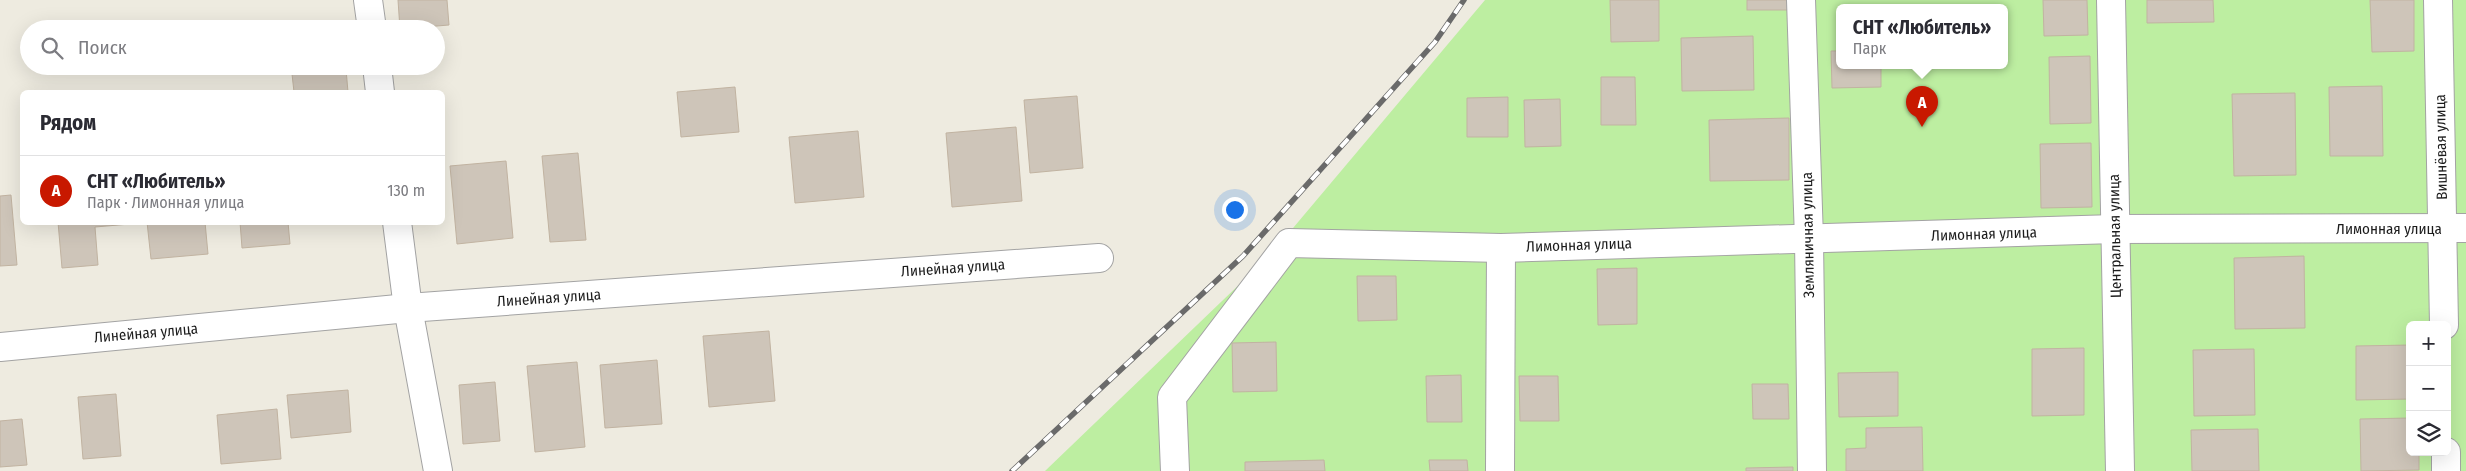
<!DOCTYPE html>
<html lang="ru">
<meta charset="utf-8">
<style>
:root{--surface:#fff;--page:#f7f7f7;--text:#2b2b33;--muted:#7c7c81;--line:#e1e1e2;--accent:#c81800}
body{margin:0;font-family:"Fira Sans Condensed",sans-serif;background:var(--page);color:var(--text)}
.controls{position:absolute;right:15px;bottom:15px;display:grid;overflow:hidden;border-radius:8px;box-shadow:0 5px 20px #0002}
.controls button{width:45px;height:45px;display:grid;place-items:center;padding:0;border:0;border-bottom:1px solid var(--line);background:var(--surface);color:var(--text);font:25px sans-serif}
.you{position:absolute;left:1234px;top:209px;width:18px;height:18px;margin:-12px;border:4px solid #fff;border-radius:50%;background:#1a73e8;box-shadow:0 0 0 8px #1a73e833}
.badge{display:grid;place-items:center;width:32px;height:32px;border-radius:50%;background:var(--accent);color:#fff;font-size:16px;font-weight:700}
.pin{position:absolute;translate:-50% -41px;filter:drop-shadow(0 1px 2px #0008)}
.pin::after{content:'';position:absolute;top:26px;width:18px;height:15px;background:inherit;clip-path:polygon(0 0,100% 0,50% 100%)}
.popup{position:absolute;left:1836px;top:4px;width:172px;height:65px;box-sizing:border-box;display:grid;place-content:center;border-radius:8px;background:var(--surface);filter:drop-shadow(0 1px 4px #0005);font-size:16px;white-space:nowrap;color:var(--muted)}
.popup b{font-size:19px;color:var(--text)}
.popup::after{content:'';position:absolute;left:50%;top:100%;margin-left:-10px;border:10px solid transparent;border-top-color:var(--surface)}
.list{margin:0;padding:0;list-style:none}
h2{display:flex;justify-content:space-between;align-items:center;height:65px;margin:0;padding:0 20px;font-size:21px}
h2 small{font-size:16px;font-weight:400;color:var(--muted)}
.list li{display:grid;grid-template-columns:32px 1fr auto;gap:15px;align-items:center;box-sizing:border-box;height:70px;padding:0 20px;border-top:1px solid var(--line)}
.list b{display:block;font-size:19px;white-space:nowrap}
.list p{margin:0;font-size:16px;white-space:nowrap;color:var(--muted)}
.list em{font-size:16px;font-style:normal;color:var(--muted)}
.icon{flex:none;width:28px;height:28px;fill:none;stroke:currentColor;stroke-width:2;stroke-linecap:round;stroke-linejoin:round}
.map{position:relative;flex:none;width:2466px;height:471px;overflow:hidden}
.search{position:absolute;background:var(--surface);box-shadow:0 5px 20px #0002;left:20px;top:20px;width:425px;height:55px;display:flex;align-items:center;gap:12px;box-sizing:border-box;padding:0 18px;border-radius:28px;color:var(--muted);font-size:19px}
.panel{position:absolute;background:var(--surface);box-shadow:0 5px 20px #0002;left:20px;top:90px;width:425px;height:135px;border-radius:8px}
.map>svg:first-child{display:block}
</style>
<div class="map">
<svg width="2466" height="471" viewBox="0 0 2466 471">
<rect width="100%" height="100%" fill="#eeebe0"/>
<path fill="#bdeea1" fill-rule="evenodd" d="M1485,0H2466V471H1045L1272,253ZM1840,8H2004V66H1840ZM2410,325H2447V452H2410Z"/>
<g fill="#cec5b9" stroke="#c1b3a1">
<path d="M398,0H447L449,25L400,29Z"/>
<path d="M1610,0H1659V41L1611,42Z"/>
<rect x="1747" y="0" width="41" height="10"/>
<path d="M2043,0H2087L2088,35L2044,36Z"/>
<path d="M2147,0H2213L2214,22L2147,23Z"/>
<path d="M2370,0H2414V51L2372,52Z"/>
<path d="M1753,36L1754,90L1682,91L1681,38Z"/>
<path d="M1831,51H1840V66H1881V87L1832,88Z"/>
<path d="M2090,56L2091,123L2050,124L2049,57Z"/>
<path d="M346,69L348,92H294L292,74Z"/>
<path d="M1601,77H1635L1636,125H1601Z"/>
<path d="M2382,86L2383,156H2330L2329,87Z"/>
<path d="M735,87L739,132L681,137L677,92Z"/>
<path d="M2295,93L2296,175L2234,176L2232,94Z"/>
<path d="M1077,96L1083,168L1030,173L1024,100Z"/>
<path d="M1508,97V137H1467V98Z"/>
<path d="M1560,99L1561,146L1525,147L1524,100Z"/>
<path d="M1789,118V180L1710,181L1709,120Z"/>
<path d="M1016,127L1022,201L952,207L946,133Z"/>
<path d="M858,131L864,197L795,203L789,137Z"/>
<path d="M2091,143L2092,207L2041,208L2040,144Z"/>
<path d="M578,153L586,240L550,242L542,156Z"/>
<path d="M506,161L513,238L457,244L450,166Z"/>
<path d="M11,195L17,265L0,266V196Z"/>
<path d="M58,222H129L130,224L95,227L98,265L62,268Z"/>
<path d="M147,222H205L208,254L151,259Z"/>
<path d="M240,222H288L290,244L242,248Z"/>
<path d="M2304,256L2305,328L2235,329L2234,258Z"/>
<path d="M1637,268V324L1598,325L1597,269Z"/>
<path d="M1357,276H1396L1397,320L1358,321Z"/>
<path d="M769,331L775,401L709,407L703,336Z"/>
<path d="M1276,342L1277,391L1233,392L1232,343Z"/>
<path d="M2410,345V399L2356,400V346Z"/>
<path d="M2084,348V415L2032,416V349Z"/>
<path d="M2254,349L2255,415L2194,416L2193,350Z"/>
<path d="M657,360L662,424L605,428L600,365Z"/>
<path d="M577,362L585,447L535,452L527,366Z"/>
<path d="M1898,372V416L1839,417L1838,373Z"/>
<path d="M1461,375L1462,422H1427L1426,376Z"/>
<path d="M1519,376H1558L1559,421H1520Z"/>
<path d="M495,382L500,441L463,444L459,385Z"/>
<path d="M1752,384H1788L1789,419H1753Z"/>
<path d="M348,390L351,432L291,438L287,395Z"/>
<path d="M116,394L121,456L83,459L78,397Z"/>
<path d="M277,409L281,459L221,464L217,415Z"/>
<path d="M2410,418V452H2419V470L2361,471L2360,419Z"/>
<path d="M22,419L27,465L0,467V421Z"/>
<path d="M1922,427L1923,471H1846V449L1866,448V428Z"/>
<path d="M2258,429L2259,471H2192L2191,430Z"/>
<path d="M1324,460L1325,471H1245V462Z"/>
<path d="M1429,460H1467L1468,471H1430Z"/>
<path d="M1793,467V471H1746V468Z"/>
</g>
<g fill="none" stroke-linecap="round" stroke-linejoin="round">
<defs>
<g id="street">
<path d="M368,0L372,29"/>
<path d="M1801,0L1809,239L1812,471"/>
<path d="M2111,0L2120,471"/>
<path d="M2438,0L2444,325"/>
<path d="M377,66L380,92"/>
<path d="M397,222L408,308L438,471"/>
<path d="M0,347L408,308L1099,258"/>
<path d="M2446,452V471"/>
<path d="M1175,471L1172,397L1289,243L1501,248L2115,229L2466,228"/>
<path d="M1500,471L1501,248"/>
</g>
</defs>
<use href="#street" stroke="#a3a3a3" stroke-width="30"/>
<use href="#street" stroke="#fff" stroke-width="28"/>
<defs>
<path id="rail" d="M1012,471L1243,256L1435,42L1464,0"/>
</defs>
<use href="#rail" stroke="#6a6a6a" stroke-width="5.5"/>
<use href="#rail" stroke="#fff" stroke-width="4" stroke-dasharray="11" stroke-linecap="butt"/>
</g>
<g text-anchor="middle" stroke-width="4.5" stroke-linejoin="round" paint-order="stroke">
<g font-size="15" fill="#1c1c1c" stroke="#fff">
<text transform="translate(2441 147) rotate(-91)" y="5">Вишнёвая улица</text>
<text x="2389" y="234">Лимонная улица</text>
<text transform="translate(1984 234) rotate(-2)" y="5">Лимонная улица</text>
<text transform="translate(1808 235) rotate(-91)" y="5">Земляничная улица</text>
<text transform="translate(2115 236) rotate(-91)" y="5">Центральная улица</text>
<text transform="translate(1579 245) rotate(-2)" y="5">Лимонная улица</text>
<text transform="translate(953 268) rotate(-4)" y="5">Линейная улица</text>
<text transform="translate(549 298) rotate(-4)" y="5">Линейная улица</text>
<text transform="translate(146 333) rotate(-5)" y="5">Линейная улица</text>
</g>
</g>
</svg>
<div class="controls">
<button>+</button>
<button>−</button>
<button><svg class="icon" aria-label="layers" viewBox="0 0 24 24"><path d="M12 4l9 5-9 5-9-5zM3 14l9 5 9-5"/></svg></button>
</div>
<div class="you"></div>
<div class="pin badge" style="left:1922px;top:127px">A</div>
<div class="popup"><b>СНТ «Любитель»</b>Парк</div>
<div class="search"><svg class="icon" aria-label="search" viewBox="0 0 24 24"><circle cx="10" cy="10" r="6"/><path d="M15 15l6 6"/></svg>Поиск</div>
<section class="panel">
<h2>Рядом<small></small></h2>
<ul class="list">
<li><span class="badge">A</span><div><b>СНТ «Любитель»</b><p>Парк · Лимонная улица</p></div><em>130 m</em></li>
</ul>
</section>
</div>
